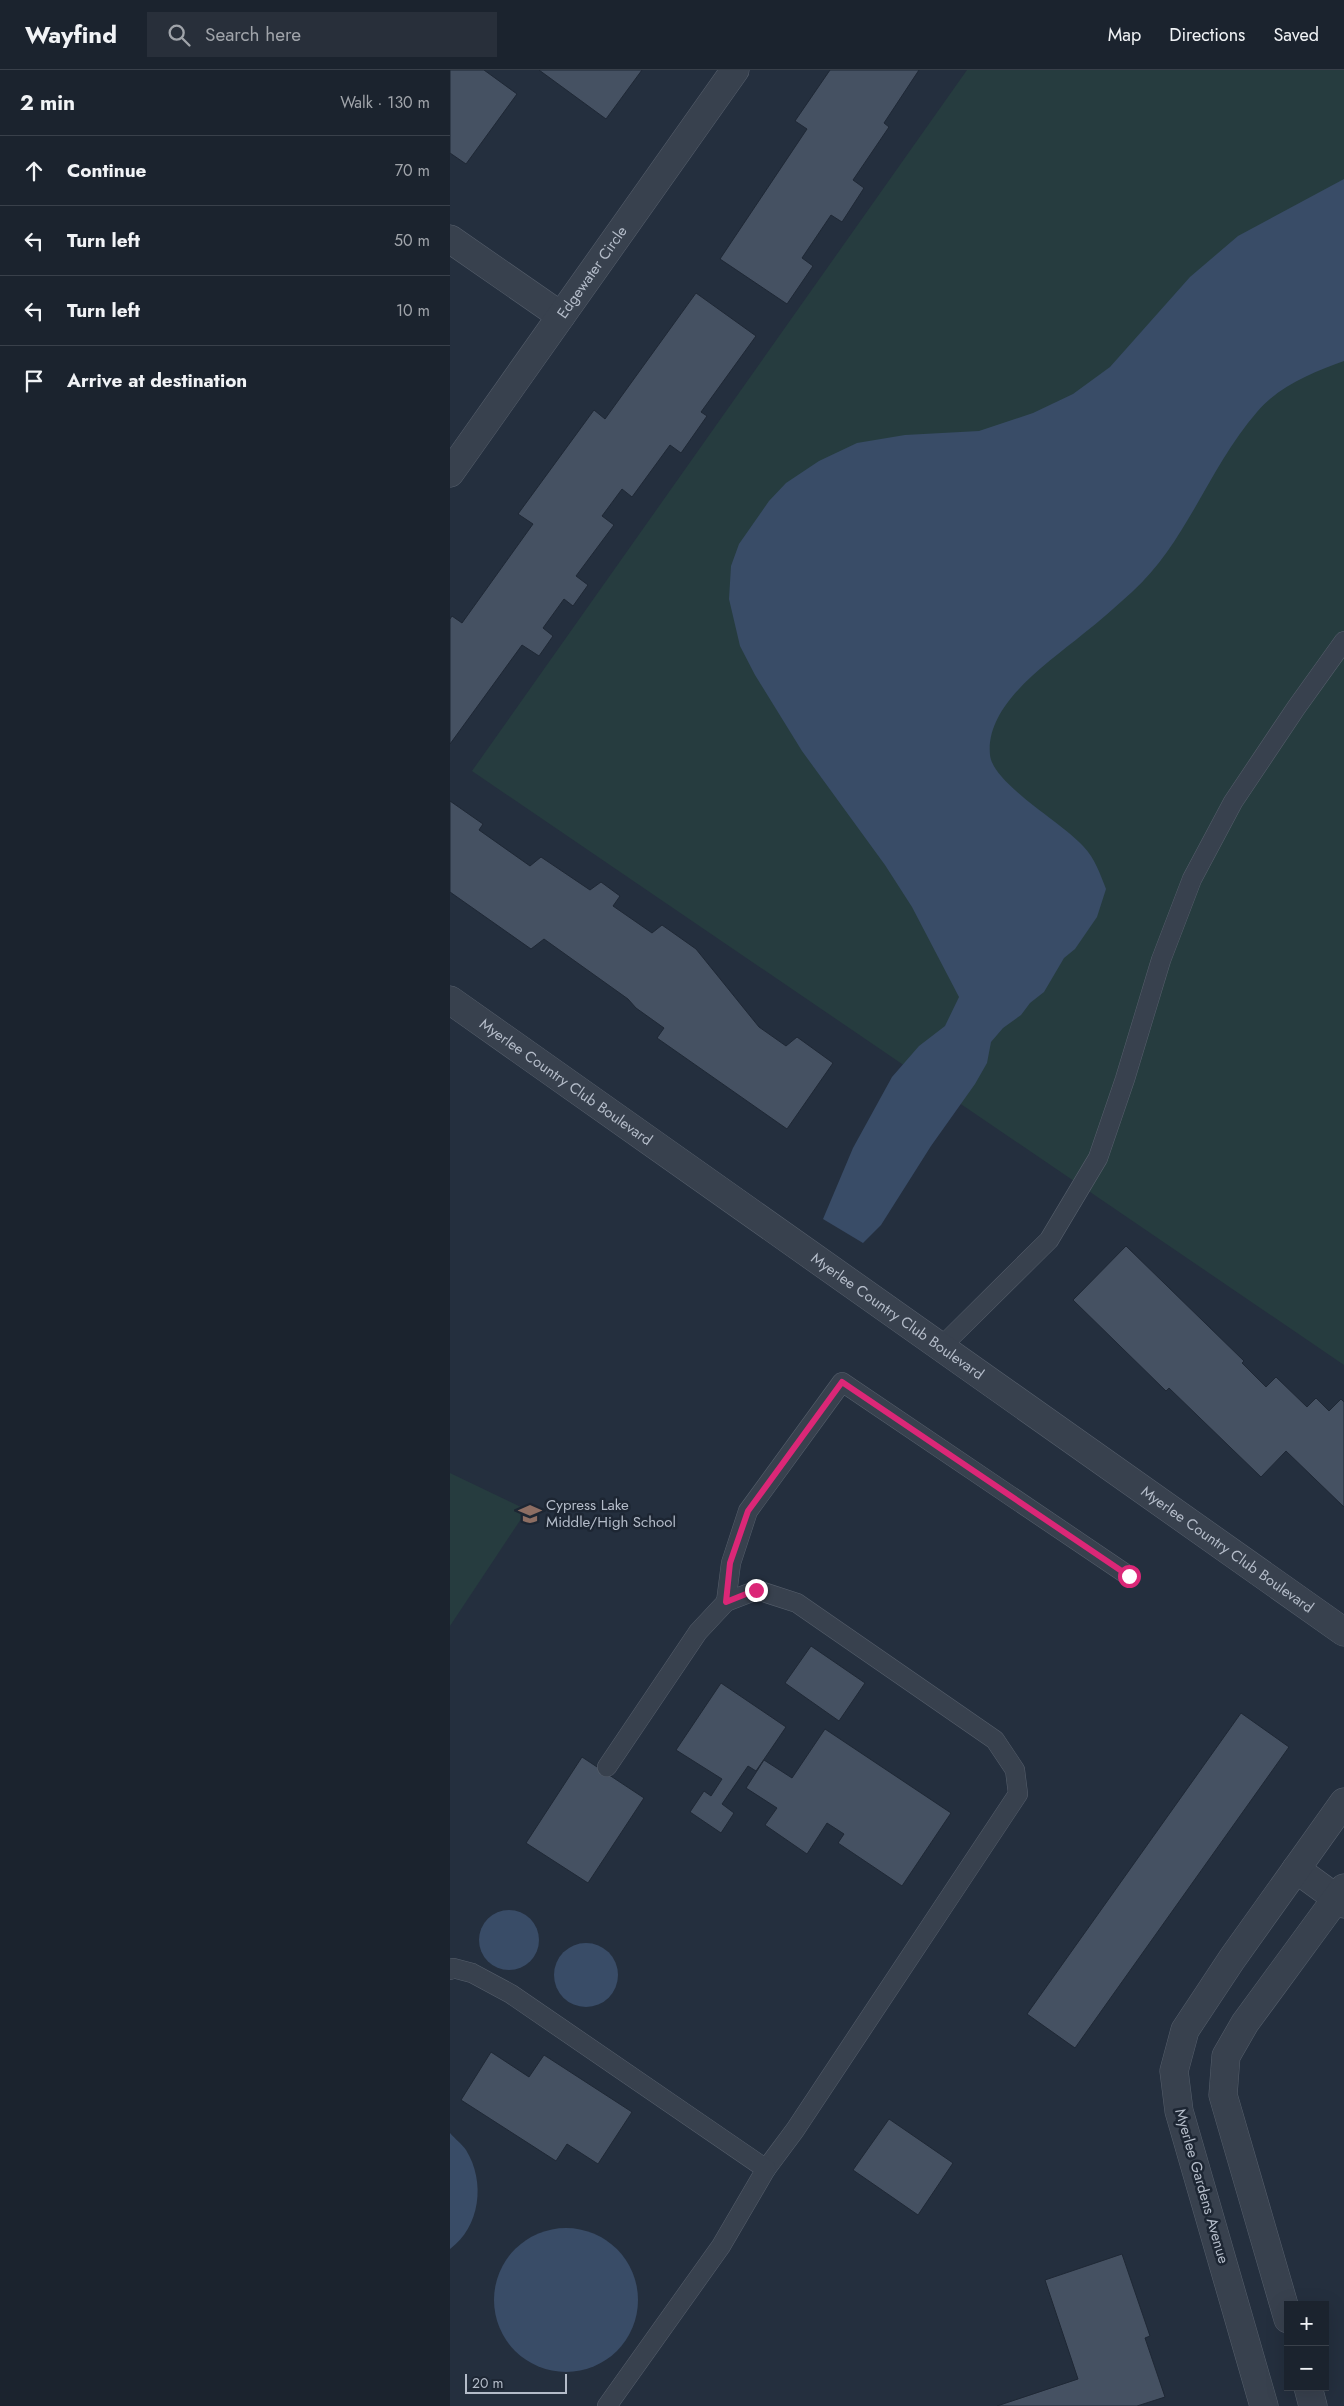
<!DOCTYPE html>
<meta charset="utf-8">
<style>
:root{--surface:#1b232e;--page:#282f3a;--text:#f1f3f6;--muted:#a0a4aa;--line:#39404a}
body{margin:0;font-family:Jost,sans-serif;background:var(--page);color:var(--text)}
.controls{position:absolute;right:15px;bottom:15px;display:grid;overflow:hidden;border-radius:0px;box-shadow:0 5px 20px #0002}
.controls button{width:45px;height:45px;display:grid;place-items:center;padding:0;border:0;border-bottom:1px solid var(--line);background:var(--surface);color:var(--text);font:25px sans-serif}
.scale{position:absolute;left:15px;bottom:12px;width:102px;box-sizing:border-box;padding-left:5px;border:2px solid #b4bcc9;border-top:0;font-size:14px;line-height:18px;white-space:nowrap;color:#b4bcc9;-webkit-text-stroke:4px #1d2633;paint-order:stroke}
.stop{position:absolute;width:15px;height:15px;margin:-11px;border:4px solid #db2777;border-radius:50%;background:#fff}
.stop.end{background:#db2777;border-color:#fff;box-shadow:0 1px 5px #0008}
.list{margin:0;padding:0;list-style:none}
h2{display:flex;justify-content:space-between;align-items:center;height:65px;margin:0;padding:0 20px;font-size:21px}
h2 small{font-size:16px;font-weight:400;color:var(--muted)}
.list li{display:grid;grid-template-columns:32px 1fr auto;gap:15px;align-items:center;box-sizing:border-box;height:70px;padding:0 20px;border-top:1px solid var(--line)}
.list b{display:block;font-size:19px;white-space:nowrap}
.list em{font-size:16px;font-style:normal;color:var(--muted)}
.icon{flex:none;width:28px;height:28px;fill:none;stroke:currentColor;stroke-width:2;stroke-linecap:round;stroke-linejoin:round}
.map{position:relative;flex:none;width:894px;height:2336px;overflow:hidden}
header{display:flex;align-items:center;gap:30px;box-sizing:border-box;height:70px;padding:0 25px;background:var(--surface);border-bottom:1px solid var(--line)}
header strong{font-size:24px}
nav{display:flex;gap:28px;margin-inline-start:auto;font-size:18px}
.search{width:350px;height:45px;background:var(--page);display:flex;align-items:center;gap:12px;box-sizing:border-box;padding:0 18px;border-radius:0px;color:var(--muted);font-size:19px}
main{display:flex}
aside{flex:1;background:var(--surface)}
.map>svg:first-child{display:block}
</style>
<header>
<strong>Wayfind</strong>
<div class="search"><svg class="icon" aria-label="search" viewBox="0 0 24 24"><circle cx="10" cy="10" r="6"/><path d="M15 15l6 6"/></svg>Search here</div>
<nav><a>Map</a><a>Directions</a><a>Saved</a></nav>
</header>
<main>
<aside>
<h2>2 min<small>Walk · 130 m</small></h2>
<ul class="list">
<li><svg class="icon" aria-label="ahead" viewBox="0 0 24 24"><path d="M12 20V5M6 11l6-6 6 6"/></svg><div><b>Continue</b></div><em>70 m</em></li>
<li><svg class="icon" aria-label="left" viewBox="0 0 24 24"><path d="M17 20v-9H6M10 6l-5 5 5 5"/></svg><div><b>Turn left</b></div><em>50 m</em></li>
<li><svg class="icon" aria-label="left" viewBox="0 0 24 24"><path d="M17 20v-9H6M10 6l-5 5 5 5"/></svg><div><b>Turn left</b></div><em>10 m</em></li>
<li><svg class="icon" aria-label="arrive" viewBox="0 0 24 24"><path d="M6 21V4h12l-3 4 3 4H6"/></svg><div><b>Arrive at destination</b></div></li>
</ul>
</aside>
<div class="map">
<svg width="894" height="2336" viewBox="0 0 894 2336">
<rect width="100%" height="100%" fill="#242f3e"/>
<g fill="#263c3f">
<path d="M517,0H894V1295L22,701Z"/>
<path d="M0,1403L77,1440L0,1556Z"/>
</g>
<g fill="#394c67">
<path d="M894,109V291C863,302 829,316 807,342C759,397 737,472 682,522C666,536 650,551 633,564C598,593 535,634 540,685C543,714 613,753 633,776C645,788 650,804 656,819L647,847L625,879L614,888L594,922L580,933L571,945L553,958L541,972L537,993L525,1014L481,1076L431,1155L413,1173L373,1149L403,1078L442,1007L469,976L495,956L509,927L462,837L435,795L352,681L305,605L290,576L279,529L281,496L289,474L319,431L336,413L369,391L407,373L455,365L529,361L583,343L623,324L660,297L740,207L788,166Z"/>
<circle cx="59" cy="1870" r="30"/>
<circle cx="136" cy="1905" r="32"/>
<path d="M0,2063C5,2069 12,2074 16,2080C36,2112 30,2157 0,2179Z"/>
<circle cx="116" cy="2230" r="72"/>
</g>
<g fill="#455162" stroke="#1f2835">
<path d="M0,0H34L67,24L16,94L0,83Z"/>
<path d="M89,0H192L156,49Z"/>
<path d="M380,0H469L434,53L439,57L403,110L414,118L392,152L381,145L352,188L363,196L337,234L270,189L357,59L345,51Z"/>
<path d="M246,223L306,266L251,342L257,346L231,383L220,375L182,427L172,419L152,446L164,455L126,506L138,515L123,536L114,529L93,558L103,566L89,586L72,575L0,674V549L2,546L12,553L83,454L68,444L144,340L155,349Z"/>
<path d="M0,731L33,754L29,760L80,796L91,787L140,820L151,812L170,826L163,836L202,863L212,855L246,879L309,957L336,976L347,967L383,993L337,1059L207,968L214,958L186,938L178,929L94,869L81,879L0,822Z"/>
<path d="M676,1176L794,1291L792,1293L816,1317L826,1307L857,1337L866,1328L879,1341L891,1329L894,1332V1437L836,1381L811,1407L719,1318L716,1321L623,1230Z"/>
<path d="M361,1576L415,1613L389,1651L335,1613Z"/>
<path d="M271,1613L336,1657L306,1701L298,1696L272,1734L284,1743L271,1763L240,1742L254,1721L261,1726L272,1709L226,1680Z"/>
<path d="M791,1643L839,1677L625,1978L577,1944Z"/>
<path d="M375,1659L501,1743L452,1816L388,1773L394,1764L377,1753L357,1784L315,1755L327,1738L296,1718L314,1690L342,1708Z"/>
<path d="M132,1687L194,1728L138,1813L76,1773Z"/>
<path d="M41,1982L79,2007L94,1985L182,2042L148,2094L117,2074L106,2091L11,2030Z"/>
<path d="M439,2049L503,2093L468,2145L403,2100Z"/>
<path d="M672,2184L700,2266L695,2268L715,2327L687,2336H547L628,2309L595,2210Z"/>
</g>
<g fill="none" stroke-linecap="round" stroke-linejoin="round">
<defs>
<g id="lane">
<path d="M491,1277L599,1170L648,1088L675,1009L711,890L742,809L783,732L846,638L894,571"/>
<path d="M276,1532L281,1493L298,1441L392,1312L679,1506"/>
<path d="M157,1697L248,1562L276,1532L307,1520L347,1533L545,1670L565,1700L568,1724L345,2060L316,2099"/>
<path d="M0,1900L3,1898L22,1903L61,1924L316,2099L271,2176L157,2336"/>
</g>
<g id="street">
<path d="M0,169L111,246"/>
<path id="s1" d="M0,403L285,0"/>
<path id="s2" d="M0,930L894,1562"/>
<path d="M846,1799L894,1834"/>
<path d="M838,2249L773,2025L776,1986L795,1953L894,1818"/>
<path d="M858,2317L863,2336"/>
<path d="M814,2336L729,2041L724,2001L735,1960L782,1889L894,1732"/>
</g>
</defs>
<use href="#lane" stroke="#565f6c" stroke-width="20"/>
<use href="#street" stroke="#565f6c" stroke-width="29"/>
<use href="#lane" stroke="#38414e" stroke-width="19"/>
<use href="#street" stroke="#38414e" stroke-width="28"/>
</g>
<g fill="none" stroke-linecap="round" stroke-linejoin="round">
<path stroke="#db2777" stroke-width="6" d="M306,1520L276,1532L280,1493L298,1441L392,1312L679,1506"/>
</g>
<defs>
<symbol id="school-bare" viewBox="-9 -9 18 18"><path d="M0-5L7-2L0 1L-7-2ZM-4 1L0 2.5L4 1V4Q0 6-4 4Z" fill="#8d6e63" stroke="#1d2633" stroke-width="2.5" paint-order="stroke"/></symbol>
</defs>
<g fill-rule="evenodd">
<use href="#school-bare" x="64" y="1428" width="32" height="32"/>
</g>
<g text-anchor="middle" stroke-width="5" stroke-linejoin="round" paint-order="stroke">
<g font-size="15" fill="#b4bcc9" stroke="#1d2633">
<text dy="5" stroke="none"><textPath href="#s1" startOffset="246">Edgewater Circle</textPath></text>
<text dy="5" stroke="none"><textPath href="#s2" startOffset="142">Myerlee Country Club Boulevard</textPath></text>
<text dy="5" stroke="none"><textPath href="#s2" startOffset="548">Myerlee Country Club Boulevard</textPath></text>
<text dy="5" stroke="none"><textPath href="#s2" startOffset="952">Myerlee Country Club Boulevard</textPath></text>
<text transform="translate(752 2116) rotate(74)" y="5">Myerlee Gardens Avenue</text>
</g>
<g font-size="15" fill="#b4bcc9" stroke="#1d2633" text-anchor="start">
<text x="96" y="1440">Cypress Lake<tspan x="96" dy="17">Middle/High School</tspan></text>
</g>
</g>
</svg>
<div class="controls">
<button>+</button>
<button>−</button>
</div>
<div class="scale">20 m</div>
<div class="stop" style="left:679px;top:1506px"></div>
<div class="stop end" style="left:306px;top:1520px"></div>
</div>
</main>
